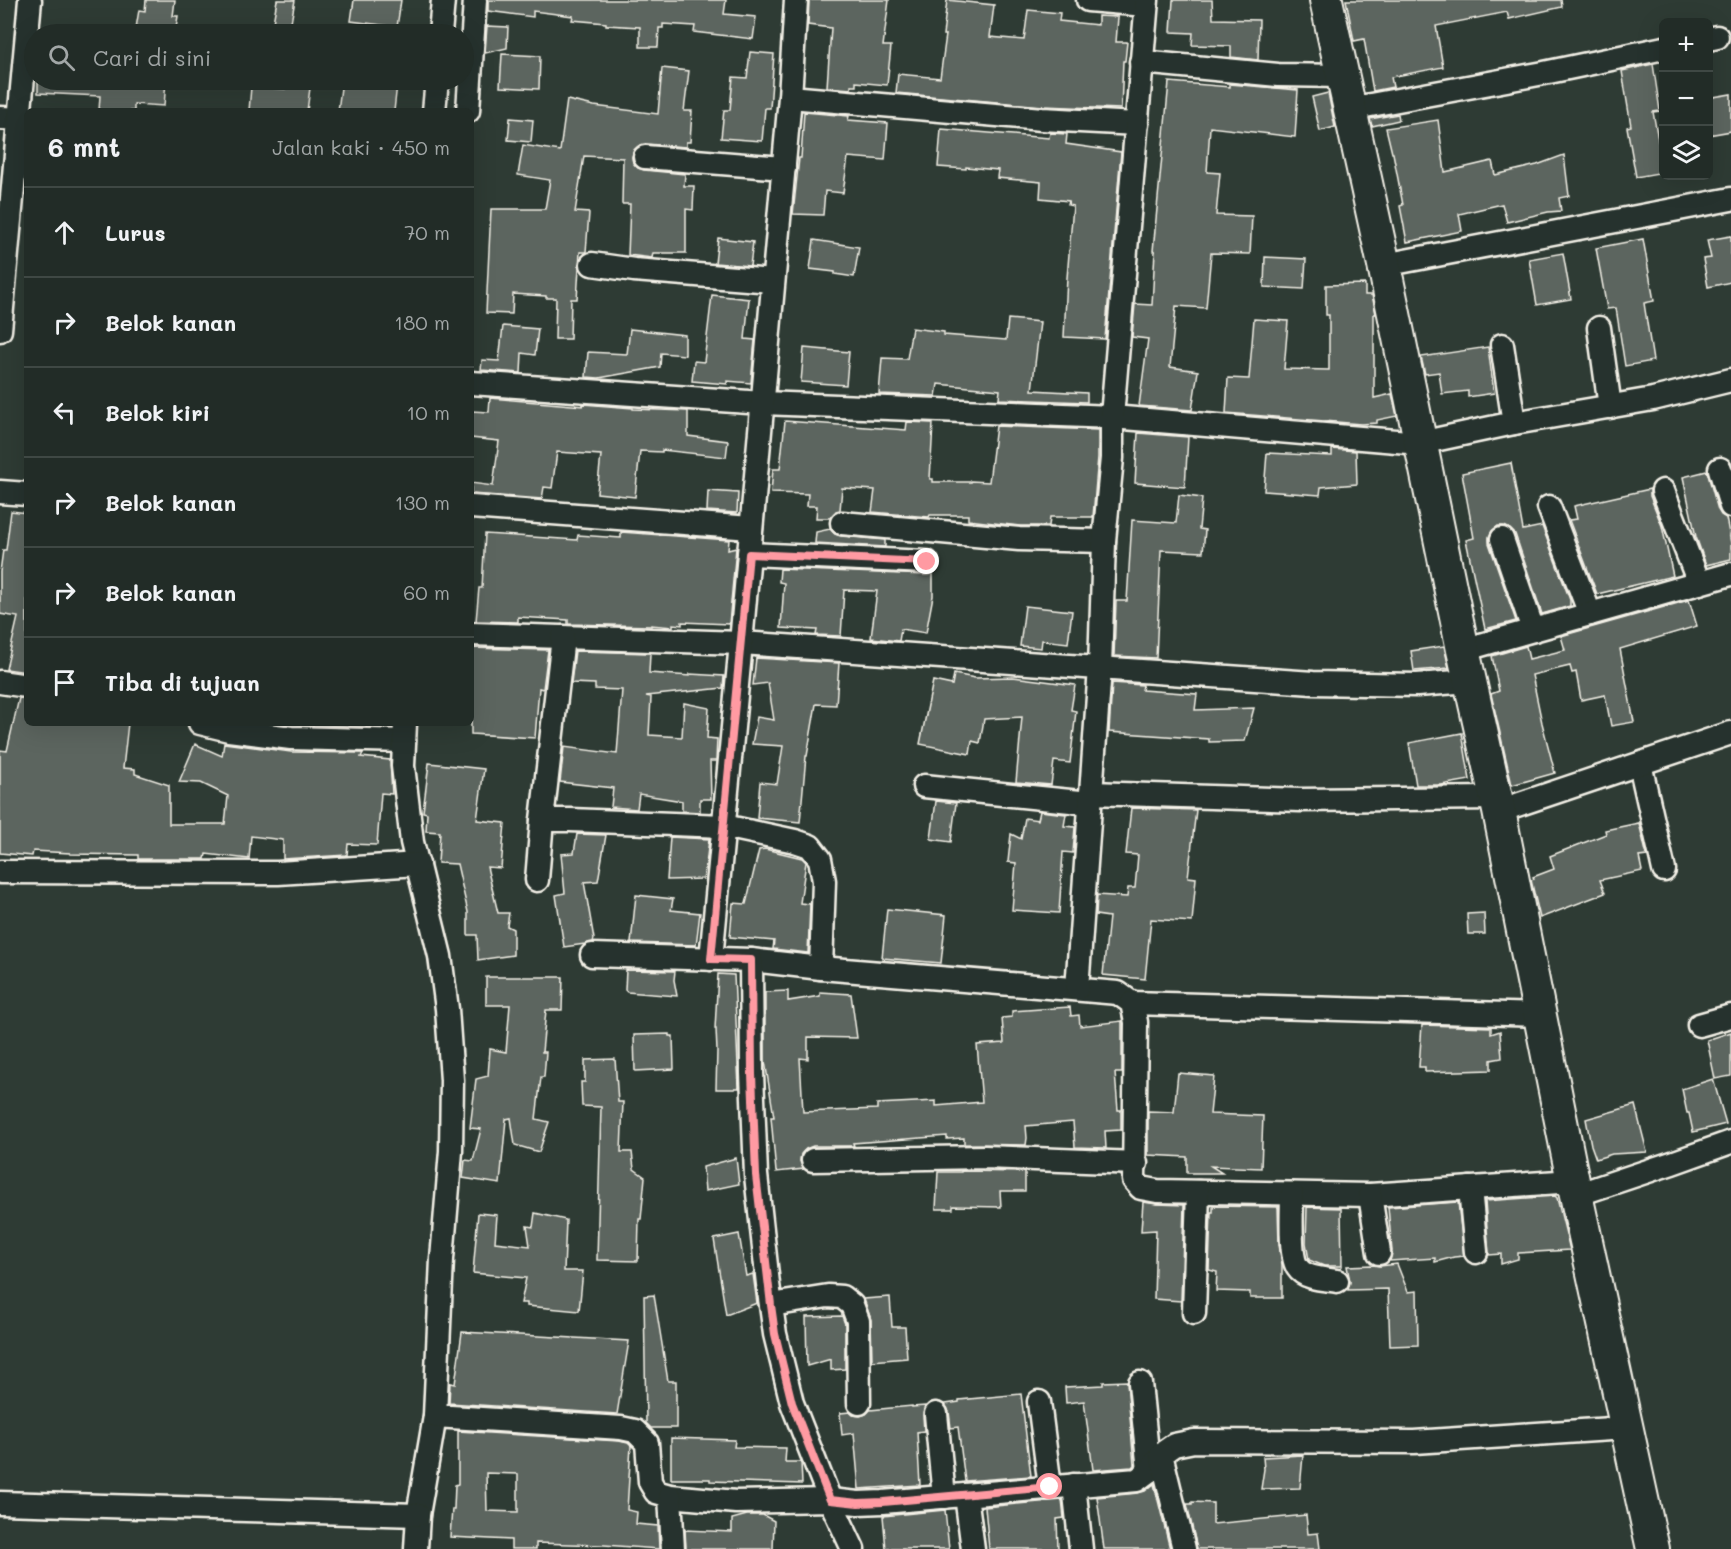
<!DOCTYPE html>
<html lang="id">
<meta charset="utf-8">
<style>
:root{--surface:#222c27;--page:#2a342f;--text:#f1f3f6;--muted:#a2a7a7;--line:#3f4844}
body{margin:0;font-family:Mali,sans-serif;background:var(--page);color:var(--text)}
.controls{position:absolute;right:18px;top:18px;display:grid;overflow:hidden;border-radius:9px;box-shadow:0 6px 24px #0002}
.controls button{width:54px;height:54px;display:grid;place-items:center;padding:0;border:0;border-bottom:2px solid var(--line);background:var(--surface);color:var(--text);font:30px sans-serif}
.stop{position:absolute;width:18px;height:18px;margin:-14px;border:4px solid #ff9aa2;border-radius:50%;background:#fff}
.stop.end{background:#ff9aa2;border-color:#fff;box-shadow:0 2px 6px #0008}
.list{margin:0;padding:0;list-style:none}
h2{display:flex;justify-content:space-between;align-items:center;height:78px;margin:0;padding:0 24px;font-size:26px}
h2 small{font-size:20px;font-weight:400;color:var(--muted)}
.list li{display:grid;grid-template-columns:39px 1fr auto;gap:18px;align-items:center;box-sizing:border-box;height:90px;padding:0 24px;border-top:2px solid var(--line)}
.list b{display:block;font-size:22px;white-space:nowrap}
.list em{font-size:20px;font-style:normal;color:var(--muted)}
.icon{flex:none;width:33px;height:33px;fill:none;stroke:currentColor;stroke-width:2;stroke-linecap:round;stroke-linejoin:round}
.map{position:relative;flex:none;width:1731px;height:1549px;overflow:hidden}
.search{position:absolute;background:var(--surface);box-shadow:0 6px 24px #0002;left:24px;top:24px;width:450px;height:66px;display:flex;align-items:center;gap:15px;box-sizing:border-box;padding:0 21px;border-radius:33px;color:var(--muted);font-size:22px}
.panel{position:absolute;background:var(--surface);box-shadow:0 6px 24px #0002;left:24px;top:108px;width:450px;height:618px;border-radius:9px}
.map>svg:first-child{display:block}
</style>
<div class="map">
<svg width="1731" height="1549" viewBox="0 0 1731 1549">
<rect width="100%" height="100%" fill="#2e3b34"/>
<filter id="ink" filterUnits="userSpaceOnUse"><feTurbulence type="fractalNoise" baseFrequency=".0167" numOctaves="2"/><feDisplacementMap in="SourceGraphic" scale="12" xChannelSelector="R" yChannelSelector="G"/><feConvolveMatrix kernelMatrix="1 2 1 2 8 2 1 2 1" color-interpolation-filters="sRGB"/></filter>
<g filter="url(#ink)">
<g fill="#5c655e" stroke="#f4f1e8" stroke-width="1.5" fill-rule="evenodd">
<path d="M146,0H175L173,16H178L175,34H135L139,10L145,11Z"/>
<path d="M277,0H295L289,34H271Z"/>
<path d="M354,0H401L397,27L351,21Z"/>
<path d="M488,0H726L724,14L756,17L753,39L694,32L695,26L663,24V28H659L658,47H640V27L606,25V23L572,20L573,16L533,11V17L488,11Z"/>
<path d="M809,0H889L883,46H891L887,85L856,82V86H851V89L827,87L831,28L808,25Z"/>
<path d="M947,0L994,5L990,37L1024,40L1028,10L1060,13L1059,21L1098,25V16L1118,17L1116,42H1127L1125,61H1123L1121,109L1043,106L896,93L898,74L940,78L946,35H943Z"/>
<path d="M1173,0H1212L1213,19L1259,20L1258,60L1231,57V46L1192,45L1193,33L1171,32Z"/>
<path d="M1346,0H1561L1562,7L1509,19L1507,12L1436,26L1443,67L1391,77L1393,87L1373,91L1364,39L1354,41Z"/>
<path d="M487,26L508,27L507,48L485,53Z"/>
<path d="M750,52L774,54L770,108H765L762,141L721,138L724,110H730L733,77L747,78Z"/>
<path d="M502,54L540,56L539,89L500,87Z"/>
<path d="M1653,64L1660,111L1653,112L1664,172L1636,177L1627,127L1631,126L1622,71Z"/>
<path d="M662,68L689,71L684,111H692L690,142H686V147L646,144L640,145L634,150L632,157L633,163L638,168L644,170L685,174L684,186H694L693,210L686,209V253H653L652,258L628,255L630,204H622L623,158L584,156L575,212L589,213L586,252H580L577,299H571L570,339H555L556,298H546V296L513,294L512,314L486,313L491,209H545L550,180L518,175L523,145L560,151L567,100L594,106L658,114Z"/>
<path d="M38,80H166L164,106L134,104V111H99L100,96L38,93Z"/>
<path d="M286,80H311L307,111H249L251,87L285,89Z"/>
<path d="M342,80H360L397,84L394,111H338Z"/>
<path d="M1169,82L1230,87V84L1298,90L1295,137L1210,127L1207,172L1220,173L1216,215L1252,216L1250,254L1211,253L1206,308L1176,306L1170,367L1198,371L1192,410L1139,406L1148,339L1132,337L1135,304L1152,305L1155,251H1153Z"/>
<path d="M1328,93L1335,127L1320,131L1312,97Z"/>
<path d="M1731,94V131L1708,135V98Z"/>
<path d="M804,112L849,116L848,120L888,123L885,160L848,157L843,193L825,191L823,215L793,214L799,158H801Z"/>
<path d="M1398,114L1399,120L1372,126L1370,119Z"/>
<path d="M510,118L533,120L531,142L508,140Z"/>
<path d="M1438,120L1445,172L1492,161L1495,175L1537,165L1564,155L1569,196L1559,198L1561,211L1548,212L1507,222L1502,204L1459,214L1462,231L1407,242L1400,206L1403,205L1393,153H1392L1386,128Z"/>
<path d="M941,129L1049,138L1050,133L1067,134L1066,144L1121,152L1105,339L1064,337L1067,278L1073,206L1068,205L1069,201L1040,198L1041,182L997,178L998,170L966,167V169L938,167Z"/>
<path d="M1731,236V282L1708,287L1703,259L1711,258L1707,240Z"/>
<path d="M718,238L753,242L750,266L715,263Z"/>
<path d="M1643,239L1654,301L1644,303L1653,361L1625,366L1616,308L1607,309L1596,248Z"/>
<path d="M814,240L859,247L854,277L835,274V272L810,269Z"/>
<path d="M1563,253L1571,299L1537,305L1529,259Z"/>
<path d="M1265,257L1306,259L1304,289L1264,287Z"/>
<path d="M1365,284V295H1372L1376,314H1374V398L1392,394L1397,416L1377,420V423L1361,424L1226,413L1228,378L1249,379L1254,319L1288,321L1284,369L1329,370V315H1326V285Z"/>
<path d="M712,295L749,299L745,339L755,340L751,383L727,381V384L692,381L694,361L704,362Z"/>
<path d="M1008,319L1040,322L1032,390L1087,393V402L999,399L1000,390L938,384L936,396L879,394L882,358L907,359L912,328L944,332V335L1006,340Z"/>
<path d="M503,326L538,329L535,355L522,353L521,373L481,370L482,360L499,361Z"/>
<path d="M630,329L685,335V355L661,353L660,367L599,378L586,377L588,352L627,354Z"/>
<path d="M1488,347L1494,393L1468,397V391L1442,394L1439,372L1425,374L1421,357Z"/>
<path d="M804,348L849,352L846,385L801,382Z"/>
<path d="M490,398L583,406V404L633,408V409L688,411V436L728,441L726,457L662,450V452L640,451L635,497L597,493L601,455L557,452L552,488L544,487L542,499L471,494V483L493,486L499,441L471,438V411L489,412Z"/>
<path d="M785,421L906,430L907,422L933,423L930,479H933V482H971V481L989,482L996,426L1098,430V457L1093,517H1050L1049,526H1020L968,520V515H930L929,517L872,512L875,490L842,488L840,510L836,511L830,518H816L817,506H807L808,494L771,493L773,469H780Z"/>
<path d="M1138,433L1188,437L1185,487L1135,483Z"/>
<path d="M1332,449L1356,451L1357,484L1321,487L1320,495L1264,491L1267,453L1332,456Z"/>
<path d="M1511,463L1523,530L1542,526L1570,600V606L1542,614L1515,534L1510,529L1504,526H1498L1492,531L1489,537V543L1516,621L1485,629L1466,540L1474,538L1462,473Z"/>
<path d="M1707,471L1718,510L1721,515L1726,518L1731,543V559L1706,565L1696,537L1683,477Z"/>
<path d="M1650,489V496L1662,526L1673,576L1597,594L1569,520L1577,519L1574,506Z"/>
<path d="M708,491L738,493L737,513L707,511Z"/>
<path d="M1179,495L1202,498L1199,529L1205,530L1203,552L1161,550L1156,658L1114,656L1116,601H1127L1132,520L1176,523Z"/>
<path d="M11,511L27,513V672L6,669L18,617L0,614V572L3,550H6Z"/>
<path d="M830,529L835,534L841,536L885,540V547L815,543L816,532Z"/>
<path d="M621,532L729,540L728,550L736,548L729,624L682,622V625L673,624V627L651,625V626L568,624V620L518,617V622L476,621L479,588H482L485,534L577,540L578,535L621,538Z"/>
<path d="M780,569L926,575L933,574V596L926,633L901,629L899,641L871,638L877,591L844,590L841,636L816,635L817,630L781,628L784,583L779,582Z"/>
<path d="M1689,600L1697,626L1620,649L1634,722L1611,726L1605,695L1581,700L1576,672L1572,673L1570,666L1532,675L1542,723L1555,773L1512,785L1491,694L1499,691L1492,656L1526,646L1529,659L1565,650L1561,636Z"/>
<path d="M1025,606L1072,611L1068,643L1042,640L1041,648L1020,646Z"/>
<path d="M1444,646L1449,668L1414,671L1411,651Z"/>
<path d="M471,648L548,650L543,689L539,688L535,738L471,734Z"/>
<path d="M575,651L650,653L649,673L690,676V674L724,676L723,688L646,696L651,697L649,735L682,737L684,703L709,708L707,738L717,739L716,761H710L711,799H700V812L682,811V801L639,794L637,809L611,807L613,788L560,782L564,747L617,754L622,690L595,689V684L571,683Z"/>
<path d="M756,658L839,663L836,705L816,704L807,756H806L800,822L757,818L760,782L777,784L783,746L752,744L757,717L774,720L768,683L753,685Z"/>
<path d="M954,674L975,678L1013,677L1075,685L1071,710L1076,711L1070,763L1054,761L1051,785L1016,782L1022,717L984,719L980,743L972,741L970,754L920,744L933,681L952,685Z"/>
<path d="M1112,683L1143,685L1142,690L1197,694L1195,710L1254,708L1245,741L1209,742V739L1109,732Z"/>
<path d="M19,698L27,699V723H128L123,768L135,769V774L169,785V824H225L228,796L201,783L179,782L195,744L222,756L224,743L291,752L363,753L361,757L390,760L392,794L381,793L377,845L348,844L347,855L283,859V840L251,836L249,859L206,854L205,859H138V855L70,854V853L33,851L32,856L0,853V750L7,751Z"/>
<path d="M280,723H374L372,727Z"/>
<path d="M1462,733L1470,780L1441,785H1416L1409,743Z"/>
<path d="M429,763L484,769L477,820L505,823L501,868L487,867L498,913H509L507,926L513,929V955L478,960L477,935H468V912L457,864L438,863L440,832L426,831L427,813L423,812Z"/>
<path d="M936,801L956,803L951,842L931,839Z"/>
<path d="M1131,808L1196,810L1188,877L1196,878L1192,922L1151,919L1145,979L1103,975L1109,917L1096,915L1097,895L1127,897L1128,888H1135L1138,855L1126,854Z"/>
<path d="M1040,811L1066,814L1064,826L1075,827L1073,853L1063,852L1059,913L1012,910L1016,863L1008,862L1011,834L1021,839L1025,818L1038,820Z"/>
<path d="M1639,823L1647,856L1639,857L1642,871L1600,880L1605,893L1540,918L1531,880L1534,879L1533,877L1554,869L1550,856L1606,834L1605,830Z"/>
<path d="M577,834L606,835L598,881L584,882L594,939L593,942L585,944L564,947L556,895L565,893L561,854L574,853Z"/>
<path d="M670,837L709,839L706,865L703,879L667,880Z"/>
<path d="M765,849L802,858L806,862L800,903L810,904L808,953L773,949L774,941L730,937L733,903L746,904L759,850Z"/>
<path d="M636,895L673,899L671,910L700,913L696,945L631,943Z"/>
<path d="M887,909L946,915L941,963L882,958Z"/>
<path d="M1484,913L1485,934H1468L1467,914Z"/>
<path d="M626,970L675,971L674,980L677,996L627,992L625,990Z"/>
<path d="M718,974L734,975L739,1088H735V1089H716L717,1051L716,1029H715Z"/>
<path d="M486,977H563L562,1010H546L542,1052H546L544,1077H541L536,1119L549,1122L539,1152L515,1145L511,1118L506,1119L500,1184L463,1178L465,1160L473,1161L481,1129L470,1128L476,1079L488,1076L490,1049L506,1052L510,1005H486Z"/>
<path d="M788,991V1001L820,996V992L851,994L857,1038L808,1037V1059L800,1058L803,1112L877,1109V1104L936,1101V1106L982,1102L977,1045L1004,1043L1002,1018L1012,1017V1011L1070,1007L1071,1016L1079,1015L1080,1026L1122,1021V1073H1115L1118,1110H1121V1130L1105,1131L1106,1148L1075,1147L1073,1122L1026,1126L1027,1138L1026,1145L964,1144V1138L947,1139V1136L853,1143L854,1146H813L806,1149L801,1154L800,1161L804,1169L776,1172L771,1117H774L765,1061V992Z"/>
<path d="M1422,1025L1491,1027V1034L1500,1031L1502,1058L1491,1060V1070L1425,1072V1067H1419Z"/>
<path d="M1731,1032V1076L1715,1079L1707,1040Z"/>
<path d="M669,1034V1036H673L674,1069L635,1071L634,1035Z"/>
<path d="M615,1059L618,1102H623L621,1152H632L634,1169L645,1177L641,1219H639L638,1261L597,1260L601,1107L582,1106L581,1082H585V1060Z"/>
<path d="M1178,1073L1214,1076L1210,1114L1263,1116L1261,1168L1211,1166L1222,1173H1187V1157L1148,1155V1111L1174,1112Z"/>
<path d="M1713,1079L1726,1124L1693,1132L1689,1113H1687L1682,1089Z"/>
<path d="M1635,1105L1647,1152L1612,1154L1596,1159L1591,1145L1586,1119Z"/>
<path d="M736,1158L739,1184L705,1191L703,1167Z"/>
<path d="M961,1171L1025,1172V1191H1000L1001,1207L953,1206V1209H936L938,1172H961Z"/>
<path d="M1555,1196L1557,1198L1570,1250L1518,1253V1259L1501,1264V1254L1489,1255L1485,1201Z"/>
<path d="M1143,1202L1157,1204L1184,1205L1181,1301L1154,1299L1156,1230L1141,1231Z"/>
<path d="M1458,1202L1464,1256L1454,1257L1435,1262V1258L1390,1261L1392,1251L1388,1207Z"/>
<path d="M1213,1206L1278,1207L1279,1244L1282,1265V1298H1250V1292L1216,1291L1217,1272L1209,1270L1211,1212H1213Z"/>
<path d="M1307,1207L1341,1208L1342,1266H1324L1309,1260L1306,1243Z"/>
<path d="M478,1213L497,1215L495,1242L530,1246L527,1226L533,1227L535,1213L566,1220L564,1271H583L579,1311L527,1306V1303H521L526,1278L473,1273Z"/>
<path d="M739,1234L746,1276L753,1274L757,1303L726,1315L714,1239Z"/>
<path d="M1397,1264L1408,1292L1417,1291L1418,1345L1390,1346L1388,1289L1348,1290L1350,1282L1347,1266L1373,1265L1380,1266Z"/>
<path d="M654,1295L668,1381H676V1428H651L646,1423L644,1296Z"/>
<path d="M890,1297L892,1327H905L907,1358L872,1361L871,1320L864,1299Z"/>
<path d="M842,1316L845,1324V1369L831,1370V1359L807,1366L806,1317Z"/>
<path d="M462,1332L629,1341L617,1414L449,1403L450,1383L455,1384Z"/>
<path d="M1127,1381L1134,1465L1132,1467L1093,1470L1084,1401L1066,1403L1065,1387L1103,1385V1382Z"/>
<path d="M1021,1394L1031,1476L965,1481L958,1427L951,1428L949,1412L945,1404L959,1402V1400Z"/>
<path d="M912,1406V1407L925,1406L923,1415L924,1431L917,1432L920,1485L859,1489L854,1433L842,1435L840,1413L850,1412L853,1415L860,1416L866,1414L870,1410Z"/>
<path d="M458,1431L619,1441L628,1443L631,1446L627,1510L637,1512L636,1524L658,1526L659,1549L604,1545L536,1543V1549H511V1540L450,1537L452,1509H454L455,1485L458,1484ZM486,1473L518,1474V1512L487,1511Z"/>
<path d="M671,1438L735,1440L734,1447L786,1448L785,1462H801L802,1484L710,1481V1479H671Z"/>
<path d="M1303,1455L1300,1488L1261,1489L1264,1469L1263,1457Z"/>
<path d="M1154,1484L1170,1549H1104L1097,1497L1138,1493L1145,1491Z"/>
<path d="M1062,1500L1064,1518L1057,1519L1058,1549H989L985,1507Z"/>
<path d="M1192,1502L1213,1503V1524L1306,1515L1308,1534L1318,1533L1320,1549H1197L1187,1504H1192Z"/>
<path d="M945,1510L949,1549H886L883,1516Z"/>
<path d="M747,1515H763L774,1521L773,1549H686L685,1530L732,1532V1519Z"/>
</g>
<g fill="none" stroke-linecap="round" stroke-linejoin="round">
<defs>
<g id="street">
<path d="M1088,0L1146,5"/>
<path d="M440,34L443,0"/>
<path d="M1708,39L1717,37"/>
<path d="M1141,62L1278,75L1342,76"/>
<path d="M790,97L1042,119L1137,124"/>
<path d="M1349,109L1544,73L1664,48"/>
<path d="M434,111L437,80"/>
<path d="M468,111L475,0"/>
<path d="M0,118L27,119"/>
<path d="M645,157L784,168"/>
<path d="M592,264L634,270L773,281"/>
<path d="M1384,265L1731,199"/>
<path d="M1599,328L1610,407"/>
<path d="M0,330L30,0"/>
<path d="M1502,345L1514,423"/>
<path d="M471,383L763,403L1112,417L1420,443L1514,423L1653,399L1731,380"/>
<path d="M1720,469L1731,506"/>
<path d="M1663,491L1699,583"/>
<path d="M0,492L27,494"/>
<path d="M471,507L751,528"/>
<path d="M1549,507L1590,614"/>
<path d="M842,523L1019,539L1104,541"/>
<path d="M1502,539L1533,630"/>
<path d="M749,554L927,562"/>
<path d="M471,634L741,643L1313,683L1417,685L1470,681"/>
<path d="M1463,650L1731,574"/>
<path d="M0,682L27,686"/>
<path d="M200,723L229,730L291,738L404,741"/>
<path d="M405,723L403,766L412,842L440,956L447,1009L452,1080L451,1151L442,1259L435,1416L418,1515L416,1549"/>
<path d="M1640,764L1664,870"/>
<path d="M924,786L1090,803"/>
<path d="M1091,793L1300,800L1496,798"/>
<path d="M1499,811L1731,733"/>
<path d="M542,820L563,637"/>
<path d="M0,872L278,873L418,864"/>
<path d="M537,880L542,820H570L724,826L795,841L810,846L820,859L824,881L821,968"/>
<path d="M592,955L751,960L821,968L1118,993L1132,1003L1136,1022L1134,1180L1141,1188L1157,1191L1370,1195L1573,1181"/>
<path d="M711,959L741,643L790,97L796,0"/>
<path d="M751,960L752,1073L756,1175L768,1284L775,1334L792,1403L830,1500L853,1549"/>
<path d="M1077,989L1100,668L1104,541L1112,458V417L1147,0"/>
<path d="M1132,1003L1539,1015"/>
<path d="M1699,1025L1731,1016"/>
<path d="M813,1160L985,1157L1136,1163"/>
<path d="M1470,1188L1476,1252"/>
<path d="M1292,1194C1292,1209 1289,1257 1298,1268C1305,1279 1326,1279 1337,1281"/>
<path d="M1370,1195L1379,1253"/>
<path d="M1576,1195L1672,1163L1731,1142"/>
<path d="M771,1305L828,1296L842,1297L852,1305L858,1321L859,1403"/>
<path d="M1194,1313L1198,1192"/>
<path d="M1140,1383L1149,1471"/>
<path d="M1039,1402L1050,1487"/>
<path d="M936,1414L944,1497"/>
<path d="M435,1416L621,1428L635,1431L647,1443L650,1482L656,1492L670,1496L736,1502L830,1500L858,1503L883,1502L1137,1480L1149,1471L1161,1454L1174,1445L1194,1441L1414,1442L1626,1428"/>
<path d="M1161,1454L1184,1549"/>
<path d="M1074,1485L1081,1549"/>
<path d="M966,1495L973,1549"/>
<path d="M670,1496L673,1549"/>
<path d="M0,1503L418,1515"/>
</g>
<path id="secondary" d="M1326,0L1384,265L1463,650L1499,811L1573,1181L1653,1549"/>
</defs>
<use href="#street" stroke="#f4f1e8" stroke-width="27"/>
<use href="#secondary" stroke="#f4f1e8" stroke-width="36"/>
<use href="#street" stroke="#26332d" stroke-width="22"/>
<use href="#secondary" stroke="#26332d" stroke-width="32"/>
</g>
</g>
<g fill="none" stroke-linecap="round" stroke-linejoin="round" filter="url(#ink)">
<path stroke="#ff9aa2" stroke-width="8" d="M927,562L749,554L711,959L751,960L752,1074L756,1175L771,1305L775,1334L792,1403L830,1500L858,1503L883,1502L1050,1487"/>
</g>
</svg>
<div class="controls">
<button>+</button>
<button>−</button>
<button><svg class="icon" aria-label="layers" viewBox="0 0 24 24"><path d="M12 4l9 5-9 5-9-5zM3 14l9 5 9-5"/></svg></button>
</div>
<div class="stop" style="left:1050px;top:1487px"></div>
<div class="stop end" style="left:927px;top:562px"></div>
<div class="search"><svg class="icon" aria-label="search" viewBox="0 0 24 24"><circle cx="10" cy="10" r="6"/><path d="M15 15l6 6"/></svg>Cari di sini</div>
<section class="panel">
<h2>6 mnt<small>Jalan kaki · 450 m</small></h2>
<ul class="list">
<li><svg class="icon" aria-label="ahead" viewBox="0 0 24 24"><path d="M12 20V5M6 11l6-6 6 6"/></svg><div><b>Lurus</b></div><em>70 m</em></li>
<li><svg class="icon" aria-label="right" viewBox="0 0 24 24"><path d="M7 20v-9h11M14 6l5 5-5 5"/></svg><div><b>Belok kanan</b></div><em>180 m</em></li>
<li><svg class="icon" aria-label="left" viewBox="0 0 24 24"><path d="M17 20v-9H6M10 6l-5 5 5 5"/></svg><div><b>Belok kiri</b></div><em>10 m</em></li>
<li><svg class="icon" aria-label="right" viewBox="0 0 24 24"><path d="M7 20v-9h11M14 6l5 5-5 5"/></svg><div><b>Belok kanan</b></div><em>130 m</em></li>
<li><svg class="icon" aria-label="right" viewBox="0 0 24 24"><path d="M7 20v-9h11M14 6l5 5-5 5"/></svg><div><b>Belok kanan</b></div><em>60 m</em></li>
<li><svg class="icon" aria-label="arrive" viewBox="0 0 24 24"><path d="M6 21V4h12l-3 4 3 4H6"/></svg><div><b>Tiba di tujuan</b></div></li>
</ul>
</section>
</div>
